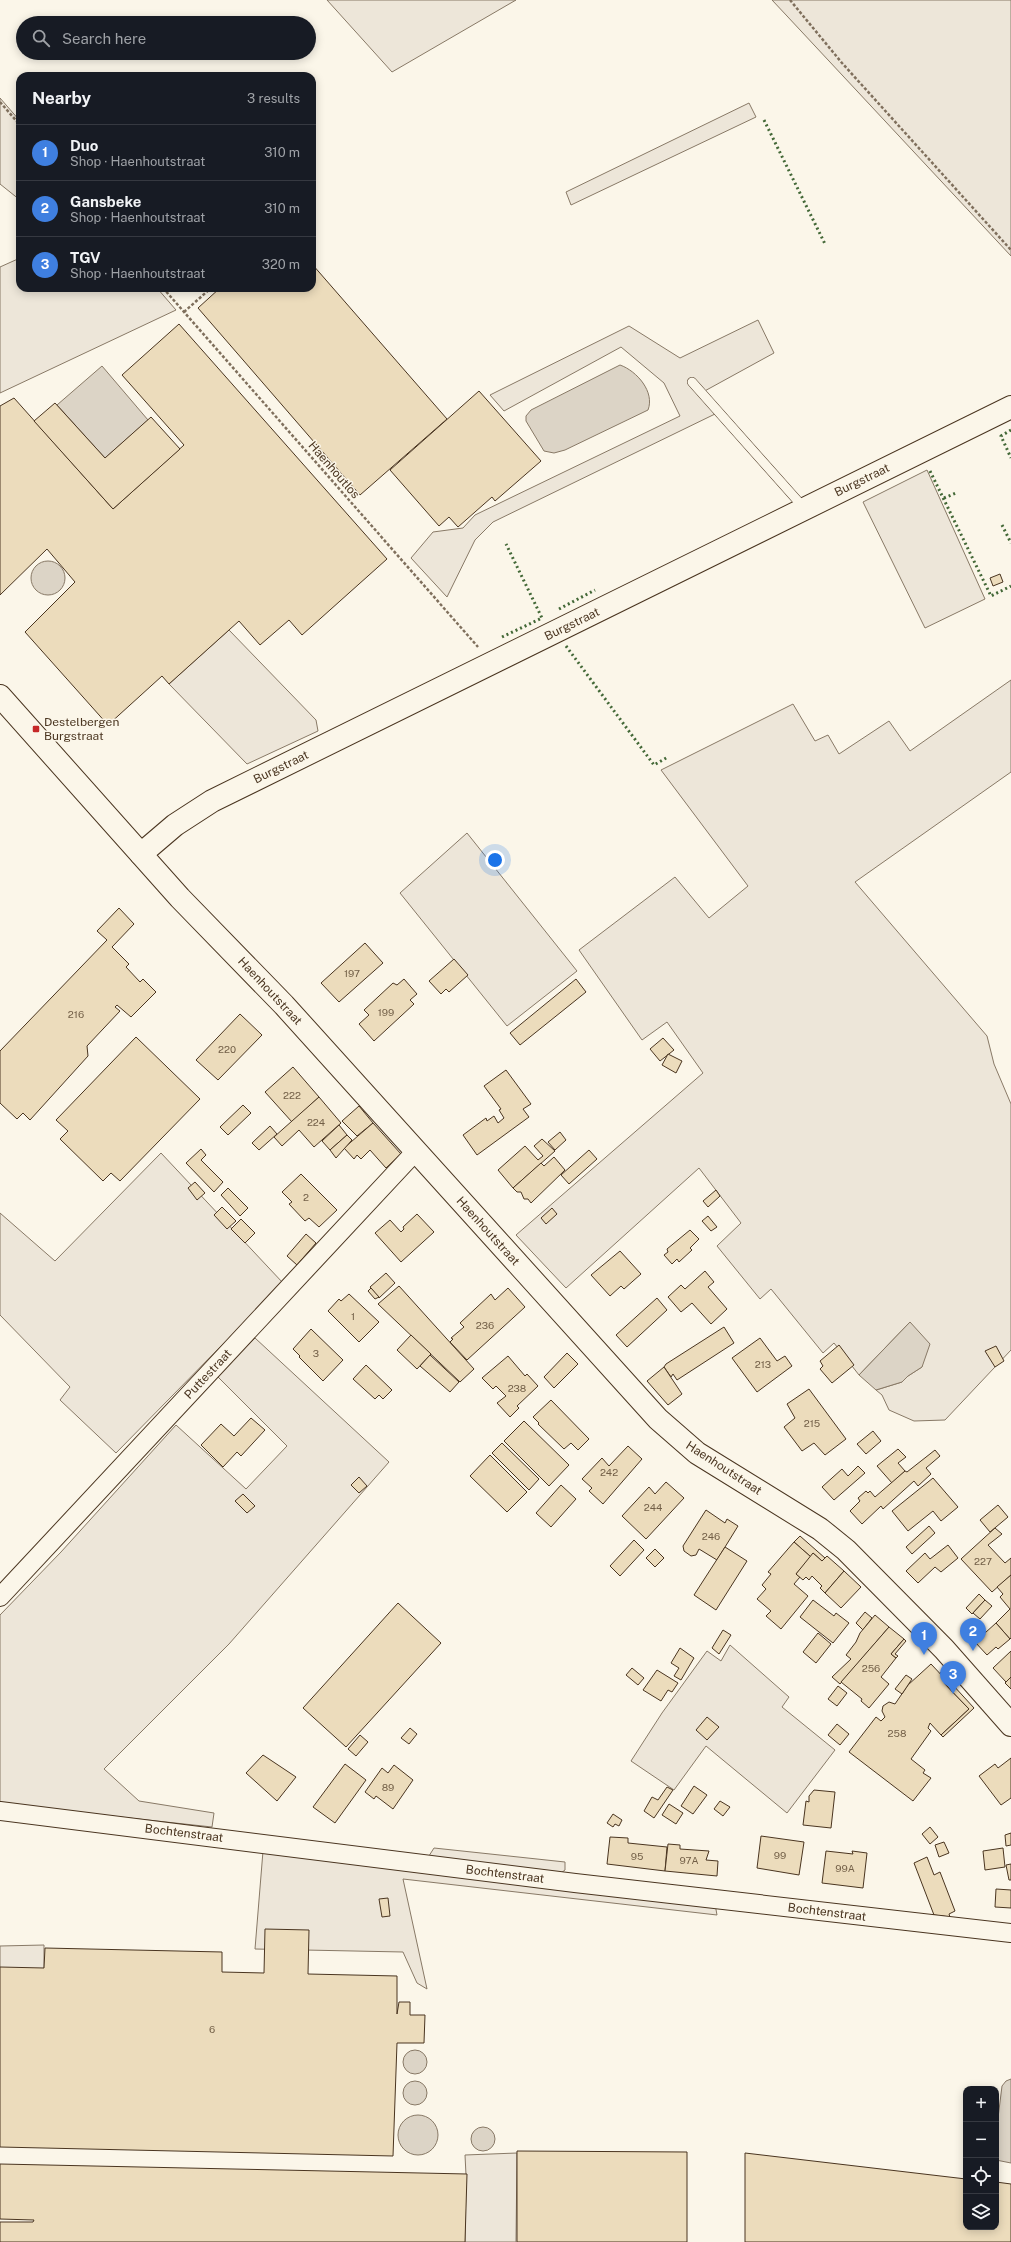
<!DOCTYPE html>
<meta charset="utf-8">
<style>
:root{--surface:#171b24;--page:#242831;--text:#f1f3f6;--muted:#9ea1a6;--line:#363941;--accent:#c62828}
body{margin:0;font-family:"Public Sans",sans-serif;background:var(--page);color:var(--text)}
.controls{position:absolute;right:12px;bottom:12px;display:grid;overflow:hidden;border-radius:8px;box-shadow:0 2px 10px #0003}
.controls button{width:36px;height:36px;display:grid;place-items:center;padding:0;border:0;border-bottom:1px solid var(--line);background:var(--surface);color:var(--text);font:20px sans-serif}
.you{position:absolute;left:495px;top:860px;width:14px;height:14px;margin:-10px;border:3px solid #fff;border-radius:50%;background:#1a73e8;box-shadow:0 0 0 6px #1a73e833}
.badge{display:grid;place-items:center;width:26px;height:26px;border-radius:50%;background:var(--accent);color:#fff;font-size:13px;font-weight:700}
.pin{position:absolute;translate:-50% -33px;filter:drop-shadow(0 1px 2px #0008)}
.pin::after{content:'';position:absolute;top:21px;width:14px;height:12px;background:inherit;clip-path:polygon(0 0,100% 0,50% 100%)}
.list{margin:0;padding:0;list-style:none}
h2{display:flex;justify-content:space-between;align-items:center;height:52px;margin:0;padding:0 16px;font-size:17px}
h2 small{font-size:13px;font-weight:400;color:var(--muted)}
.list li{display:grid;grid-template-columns:26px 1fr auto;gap:12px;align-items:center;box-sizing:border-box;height:56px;padding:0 16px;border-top:1px solid var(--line)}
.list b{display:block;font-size:15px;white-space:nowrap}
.list p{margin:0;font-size:13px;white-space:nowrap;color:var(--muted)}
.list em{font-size:13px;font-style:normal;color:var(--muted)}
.icon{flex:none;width:22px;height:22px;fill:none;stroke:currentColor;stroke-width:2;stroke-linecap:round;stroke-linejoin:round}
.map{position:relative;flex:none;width:1011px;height:2242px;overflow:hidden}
.search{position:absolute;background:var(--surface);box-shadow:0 2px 10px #0003;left:16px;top:16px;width:300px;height:44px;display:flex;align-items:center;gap:10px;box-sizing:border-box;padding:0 14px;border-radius:22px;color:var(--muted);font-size:15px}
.panel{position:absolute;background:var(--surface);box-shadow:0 2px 10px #0003;left:16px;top:72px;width:300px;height:220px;border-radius:12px}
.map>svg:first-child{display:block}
</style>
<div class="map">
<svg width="1011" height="2242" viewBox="0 0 1011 2242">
<rect width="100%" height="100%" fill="#fbf6e9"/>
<g fill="#ede6d9" stroke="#887966">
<path d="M327,0H516L392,72Z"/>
<path d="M772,0H1011V256L787,16Z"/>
<path d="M0,98L20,121V200L0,184Z"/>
<path d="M749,103L756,117L571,205L566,192Z"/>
<path d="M20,258V288H157L176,310L0,393V267Z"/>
<path d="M758,320L774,353L701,393L715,414L493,522L475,540L447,597L411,558L433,532L463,528L475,515L680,416L664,383L621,347L504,411L490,395L629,326L680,358Z"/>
<path d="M927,470L985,599L925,628L863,502Z"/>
<path d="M229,630L316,720L318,731L247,764L169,684Z"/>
<path d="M1011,680V772L855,882L987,1036L994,1064L1011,1104V1350L945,1420L914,1421L889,1410L882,1395L876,1390L902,1382L908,1376L922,1367L910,1322L859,1375L834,1343L823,1353L771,1289L760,1299L717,1246L741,1223L699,1168L566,1288L516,1235L703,1073L667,1022L642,1040L579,950L675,877L709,918L748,886L661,770L793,704L815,741L828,735L839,754L889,721L910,751Z"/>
<path d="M467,833L577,971L507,1026L400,893Z"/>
<path d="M161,1153L283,1283L116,1453L60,1400L70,1387L0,1315V1213L55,1261Z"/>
<path d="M255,1338L389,1462L229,1644L104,1769L139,1801L214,1813L212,1827L0,1804V1615L61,1552L176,1425L246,1489L287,1446L217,1376Z"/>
<path d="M730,1645L789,1697L782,1707L835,1750L787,1813L706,1746L674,1790L631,1761L662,1713L707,1651L721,1661Z"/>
<path d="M434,1848L565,1862V1870L561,1873L427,1859Z"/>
<path d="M263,1851L715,1904L717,1915L403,1879L427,1989L417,1983L403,1952L255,1949Z"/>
<path d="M44,1945V1971L0,1970V1946Z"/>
<path d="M517,2153L516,2242H465L466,2175L465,2155Z"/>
</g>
<g fill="#dcd4c6" stroke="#887966">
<path d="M620,365C637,371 655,392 648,410L565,450L554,453L544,451L526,421V416L531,410Z"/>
<path d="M102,366L148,420L105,458L57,405Z"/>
<circle cx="48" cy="578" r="17"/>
<path d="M910,1322L930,1344L922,1367L908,1376L902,1382L876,1390L859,1375Z"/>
<circle cx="415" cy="2062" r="12"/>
<path d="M1011,2079V2163L996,2160V2134L1002,2086L1006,2081Z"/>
<circle cx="415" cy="2093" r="12"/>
<circle cx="418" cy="2135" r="20"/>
<circle cx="483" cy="2139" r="12"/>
</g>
<g fill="#ecdcbc" stroke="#4a3520">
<path d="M312,264L447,419L360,495L198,308L220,288H312Z"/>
<path d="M179,324L387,559L302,635L289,620L260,645L239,621L169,684L162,676L108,725L25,632L75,582L47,549L0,595V406L14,398L113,509L184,445L122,375Z"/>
<path d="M479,391L541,461L495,501L492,497L458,527L449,517L439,526L390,470Z"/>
<path d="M55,403L105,458L151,417L180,449L113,509L34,421Z"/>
<path d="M1000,574L1003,582L993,586L990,578Z"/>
<path d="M119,908L134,924L112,947L129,964L126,967L140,982L143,979L156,992L131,1017L117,1005L115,1007L120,1011L87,1046L88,1056L30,1120L23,1113L17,1119L0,1103V1051L107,940L97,931Z"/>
<path d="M365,943L383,963L339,1002L321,983Z"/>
<path d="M454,959L468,975L449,992L446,989L441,994L429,981Z"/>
<path d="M404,979L417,994L410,1000L414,1004L374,1041L359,1024L369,1015L364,1010L393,983L397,985Z"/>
<path d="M576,979L586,992L520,1045L510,1033Z"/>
<path d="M240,1014L262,1035L218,1080L196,1060Z"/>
<path d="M136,1037L200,1099L120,1181L111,1173L103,1181L60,1139L68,1131L56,1120Z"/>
<path d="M663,1038L674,1050L660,1061L650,1049Z"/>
<path d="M668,1054L682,1061L676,1073L662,1065Z"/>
<path d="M293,1067L319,1097L292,1122L265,1092Z"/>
<path d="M506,1070L531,1104L523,1109L529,1117L477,1155L463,1135L486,1118L487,1121L494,1116L498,1123L504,1118L499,1110L501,1109L484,1086Z"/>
<path d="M319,1097L341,1123L314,1147L299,1130L282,1146L274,1137Z"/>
<path d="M243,1105L251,1113L228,1135L220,1127Z"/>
<path d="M359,1106L373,1123L357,1136L342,1121Z"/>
<path d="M373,1123L401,1154L386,1168L370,1150L361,1159L357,1155L354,1159L344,1148Z"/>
<path d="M339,1125L347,1135L330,1150L322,1141Z"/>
<path d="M270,1126L277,1134L259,1150L252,1143Z"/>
<path d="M560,1132L566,1140L555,1150L548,1142Z"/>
<path d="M347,1135L352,1140L336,1158L330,1150Z"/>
<path d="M542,1139L555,1151L513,1188L498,1170L525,1146L538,1160L543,1156L534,1146Z"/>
<path d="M201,1149L206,1155L201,1160L223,1182L214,1192L186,1163Z"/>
<path d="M589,1150L597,1159L569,1184L561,1175Z"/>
<path d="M554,1157L565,1170L531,1203L528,1199H524L521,1192H517L513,1188L541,1163L544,1166Z"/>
<path d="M301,1174L337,1210L319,1227L309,1218L305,1221L289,1204L292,1202L282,1192Z"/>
<path d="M195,1182L205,1193L197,1200L188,1188Z"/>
<path d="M228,1188L248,1208L240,1216L221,1195Z"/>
<path d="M716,1190L720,1196L708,1207L703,1201Z"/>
<path d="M222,1207L236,1221L227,1229L214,1215Z"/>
<path d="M552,1208L557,1214L546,1224L541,1218Z"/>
<path d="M417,1214L434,1232L401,1262L375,1233L390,1220L401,1232L404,1229L403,1227Z"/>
<path d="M708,1216L717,1227L711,1231L702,1221Z"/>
<path d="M241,1219L255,1233L245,1243L231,1229Z"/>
<path d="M690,1230L699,1239L690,1248L692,1250L679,1262L677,1259L672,1264L664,1255L668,1252L667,1249Z"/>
<path d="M306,1234L316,1243L297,1265L287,1256Z"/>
<path d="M620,1251L641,1274L624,1289L621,1286L610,1296L591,1275Z"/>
<path d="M705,1271L714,1282L708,1287L727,1309L711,1324L692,1303L681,1312L668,1297L681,1285L685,1289Z"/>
<path d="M386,1273L395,1283L379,1298L370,1287Z"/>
<path d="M399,1286L474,1369L460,1382L378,1304Z"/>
<path d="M371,1288L379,1297L375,1299L368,1291Z"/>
<path d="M508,1288L525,1307L467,1360L450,1342L453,1339L451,1338L464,1327L460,1323L491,1294L495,1300Z"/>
<path d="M349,1294L379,1322L359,1342L328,1311L339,1299L341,1301Z"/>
<path d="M657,1298L667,1310L627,1347L616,1335Z"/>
<path d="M724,1327L734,1343L677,1380L673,1374L671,1377L664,1367L666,1364Z"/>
<path d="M311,1329L343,1360L323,1381L299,1357L300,1356L293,1349Z"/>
<path d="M411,1335L431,1354L417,1369L397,1350Z"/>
<path d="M760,1338L777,1361L785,1356L792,1366L757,1392L732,1358Z"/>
<path d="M839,1345L854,1365L832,1383L820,1369L823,1366L820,1361Z"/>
<path d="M996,1346L1004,1361L995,1367L985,1351Z"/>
<path d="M567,1353L578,1364L554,1388L544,1377Z"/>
<path d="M430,1355L459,1382L450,1392L420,1366Z"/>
<path d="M508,1356L525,1376L527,1374L538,1386L517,1406L519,1408L510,1417L497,1403L506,1396L496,1386L493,1389L482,1378Z"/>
<path d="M366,1365L392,1390L383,1399L379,1395L375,1399L353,1379Z"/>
<path d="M664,1367L682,1394L668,1405L647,1381Z"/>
<path d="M809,1389L846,1439L825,1455L814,1443L802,1451L784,1427L795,1418L787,1404Z"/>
<path d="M551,1400L589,1439L578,1450L571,1443L564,1449L538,1424L539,1423L533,1417Z"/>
<path d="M251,1418L265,1430L241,1456L237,1452L223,1467L201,1445L221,1424L234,1436Z"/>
<path d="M524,1421L569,1465L549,1486L504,1441Z"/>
<path d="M873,1431L881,1441L866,1454L857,1444Z"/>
<path d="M502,1443L539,1479L529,1490L492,1453Z"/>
<path d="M628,1446L642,1459L603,1504L589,1491L592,1488L582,1479L602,1458L609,1466Z"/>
<path d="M898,1449L906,1457L898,1463L905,1471L892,1483L877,1466Z"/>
<path d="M935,1450L940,1456L926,1468L931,1474L918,1486L914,1481L883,1509L881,1506L862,1524L850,1511L860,1501L858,1498L866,1491L868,1493L870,1491L875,1497L905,1471L907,1472Z"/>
<path d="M490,1455L527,1492L507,1512L470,1476Z"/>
<path d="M858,1466L865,1473L834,1500L822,1487L842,1469L848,1476Z"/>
<path d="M359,1477L367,1486L359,1493L351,1485Z"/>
<path d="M933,1478L958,1507L941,1521L933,1511L908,1531L892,1511Z"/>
<path d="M666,1482L684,1498L646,1539L622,1516L649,1487L655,1494Z"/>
<path d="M561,1485L576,1499L551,1527L536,1513Z"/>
<path d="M243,1494L255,1506L247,1513L235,1501Z"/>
<path d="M998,1505L1008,1517L990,1532L980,1520Z"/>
<path d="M706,1510L725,1523L727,1519L738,1526L717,1560L699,1549L696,1555L691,1556L684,1551L683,1546Z"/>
<path d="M929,1526L935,1533L912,1554L906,1547Z"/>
<path d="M995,1528L1002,1534L988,1545L1005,1563L1011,1558V1575L992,1592L961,1559Z"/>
<path d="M800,1536L825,1558L822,1561L813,1553L811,1557L794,1542Z"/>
<path d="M634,1540L644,1550L620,1576L610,1566Z"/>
<path d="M794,1542L811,1557L796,1574L800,1577L794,1584L808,1596L781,1629L766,1616L771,1611L757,1599L766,1589L762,1585L771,1574L768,1572Z"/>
<path d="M948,1545L958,1558L941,1572L935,1567L918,1583L906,1571L925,1553L930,1559Z"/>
<path d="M725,1547L747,1561L716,1610L694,1595Z"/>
<path d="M655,1549L664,1558L655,1567L646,1558Z"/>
<path d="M813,1553L822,1561L827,1556L844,1571L825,1593L820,1588L822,1586L812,1576L809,1580L806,1577L803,1580L796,1574Z"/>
<path d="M844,1571L861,1587L841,1608L825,1593Z"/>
<path d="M1011,1575V1638L1010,1639L996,1623L1010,1609L1000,1597L1003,1594L997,1587Z"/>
<path d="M979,1594L985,1600L972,1614L966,1608Z"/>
<path d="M813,1600L834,1616L836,1613L849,1623L833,1643L800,1617Z"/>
<path d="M985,1600L992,1606L980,1619L973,1613Z"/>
<path d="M398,1603L441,1643L346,1747L303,1708Z"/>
<path d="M865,1612L872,1618L863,1630L856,1623Z"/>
<path d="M875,1615L889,1627L840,1684L832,1677L851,1659L846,1655L856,1642L860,1633Z"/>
<path d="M996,1623L1010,1639L998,1649L996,1647L987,1655L975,1642Z"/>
<path d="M889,1627L904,1639L891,1654L896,1658L881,1677L889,1684L869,1708L861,1701L862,1699L841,1682Z"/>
<path d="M723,1630L731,1635L719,1654L712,1648Z"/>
<path d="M818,1633L831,1644L816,1663L803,1652Z"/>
<path d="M904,1639L906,1641L895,1654L898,1656L896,1658L891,1654Z"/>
<path d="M680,1648L694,1658L681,1680L674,1676L679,1668L671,1663Z"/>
<path d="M1011,1651V1677L1006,1682L993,1668Z"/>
<path d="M931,1664L947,1681L944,1683L969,1709L941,1735L930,1723L928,1728L931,1731L911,1759L925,1770L923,1773L931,1778L913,1801L849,1752L876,1717L881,1721L885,1717L882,1711L883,1706L889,1702L895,1704L908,1685Z"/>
<path d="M632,1668L644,1678L638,1685L626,1675Z"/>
<path d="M657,1670L678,1683L672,1692L668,1690L661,1701L643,1690Z"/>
<path d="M941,1672L974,1708L943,1737L941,1735L969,1709L944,1683L947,1681L940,1673Z"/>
<path d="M906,1675L912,1679L902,1694L895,1689Z"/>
<path d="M1011,1677V1689L1005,1683Z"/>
<path d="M838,1686L847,1693L837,1706L828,1699Z"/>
<path d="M707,1717L719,1727L707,1740L696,1730Z"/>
<path d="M837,1724L849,1734L840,1745L828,1735Z"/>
<path d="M410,1728L417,1734L409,1744L401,1738Z"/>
<path d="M360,1735L368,1742L356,1756L348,1749Z"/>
<path d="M263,1755L296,1777L277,1801L246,1773Z"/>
<path d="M1011,1758V1798L1001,1805L979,1776L995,1764L998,1768Z"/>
<path d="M345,1764L366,1780L335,1823L313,1807Z"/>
<path d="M394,1765L413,1780L393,1809L376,1796L374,1799L365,1792L382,1768L388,1773Z"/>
<path d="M694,1786L707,1795L693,1814L681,1806Z"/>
<path d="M667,1787L673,1790L654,1818L644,1811L652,1797L658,1800Z"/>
<path d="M814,1790L835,1792L831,1828L803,1825L806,1801L809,1802V1796Z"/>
<path d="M720,1801L730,1807L723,1816L714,1809Z"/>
<path d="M669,1804L683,1813L676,1824L662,1815Z"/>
<path d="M613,1814L622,1820L619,1826L615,1824L613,1827L607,1823Z"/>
<path d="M930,1827L938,1837L930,1844L922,1834Z"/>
<path d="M1011,1833V1845L1006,1846L1005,1835Z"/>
<path d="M761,1836L804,1842L799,1875L757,1868Z"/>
<path d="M610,1837L628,1838V1843L667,1847L665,1871L607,1864Z"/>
<path d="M944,1842L949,1853L939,1857L935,1845Z"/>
<path d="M668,1844L680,1845V1849L709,1851L706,1860L718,1861L717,1876L665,1871Z"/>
<path d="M1003,1848L1005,1867L985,1870L983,1851Z"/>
<path d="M826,1851L853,1854L852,1851L867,1853L863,1888L822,1883Z"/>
<path d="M927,1857L934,1875L940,1872L955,1911L949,1914L950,1917L934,1915L914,1863Z"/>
<path d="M1011,1864V1880H1009L1006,1865Z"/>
<path d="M996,1889L1011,1890V1908L995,1907Z"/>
<path d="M388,1898L390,1916L382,1917L379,1899Z"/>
<path d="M265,1929L309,1930L308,1974L397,1976V2014L399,2002H410V2015H425L424,2043H397L393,2156L0,2147V1967L44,1968L45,1948L222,1952V1972L264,1973Z"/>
<path d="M517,2151L687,2152V2242H517Z"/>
<path d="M745,2153L966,2179V2227H996V2182L1011,2184V2242H745Z"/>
<path d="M0,2164L467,2174L465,2242H0V2222H33L34,2220L0,2219Z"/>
</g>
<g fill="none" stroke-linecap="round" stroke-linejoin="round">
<defs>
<path id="service" d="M692,382L805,509"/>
<g id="minor">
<path d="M0,1597L416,1151"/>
<path d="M0,1811L575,1883L1011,1933"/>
</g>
<g id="tertiary">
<path d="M0,696L180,898L284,1005L658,1419L697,1453L820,1529L846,1550L944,1649L1011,1725"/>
<path d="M141,854L175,825L212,801L1011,407"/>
</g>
</defs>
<use href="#service" stroke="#4a3520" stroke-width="10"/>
<use href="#minor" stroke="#4a3520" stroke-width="20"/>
<use href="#tertiary" stroke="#4a3520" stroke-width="24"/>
<g stroke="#7f6f5c" stroke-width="2.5" stroke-dasharray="3 2" stroke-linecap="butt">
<path d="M790,0L842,63L1011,250"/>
<path d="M0,102L20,125"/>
<path d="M163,288L478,647"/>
<path d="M184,312L211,288"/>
</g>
<use href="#service" stroke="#fbf6e9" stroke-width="9"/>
<use href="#minor" stroke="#fbf6e9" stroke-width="18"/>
<use href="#tertiary" stroke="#fbf6e9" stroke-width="22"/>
<g stroke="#436837" stroke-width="3" stroke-dasharray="2 3" stroke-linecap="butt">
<path d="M764,120L825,244"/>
<path d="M1011,430L1001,436L1011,458"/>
<path d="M930,471L991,596L1011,586"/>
<path d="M944,498L956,493"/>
<path d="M1002,525L1011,543"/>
<path d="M559,609L595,590"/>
<path d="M502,637L542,618L506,544"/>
<path d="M566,646L654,765L668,757"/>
</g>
</g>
<rect fill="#c62828" stroke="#fbf6e9" stroke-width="1.5" x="32" y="725" width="8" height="8" rx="2"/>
<g text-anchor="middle" stroke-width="3" stroke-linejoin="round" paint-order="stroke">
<g font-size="10" fill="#725f47">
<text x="352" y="977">197</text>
<text x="386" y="1016">199</text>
<text x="76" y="1018">216</text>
<text x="227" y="1053">220</text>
<text x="292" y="1099">222</text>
<text x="316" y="1126">224</text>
<text x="306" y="1201">2</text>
<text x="353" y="1320">1</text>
<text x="485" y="1329">236</text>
<text x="316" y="1357">3</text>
<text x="763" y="1368">213</text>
<text x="517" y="1392">238</text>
<text x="812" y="1427">215</text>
<text x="609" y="1476">242</text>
<text x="653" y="1511">244</text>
<text x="711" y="1540">246</text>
<text x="983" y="1565">227</text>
<text x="871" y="1672">256</text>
<text x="897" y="1737">258</text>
<text x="388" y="1791">89</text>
<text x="780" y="1859">99</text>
<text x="637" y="1860">95</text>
<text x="689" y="1864">97A</text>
<text x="845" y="1872">99A</text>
<text x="212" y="2033">6</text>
</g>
<g font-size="12" fill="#4a3520" stroke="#fbf6e9">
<text transform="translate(334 470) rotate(49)" y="4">Haenhoutlos</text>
<text transform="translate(862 480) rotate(-26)" y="4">Burgstraat</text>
<text transform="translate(572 624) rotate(-26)" y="4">Burgstraat</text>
<text transform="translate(281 767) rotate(-26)" y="4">Burgstraat</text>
<text transform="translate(270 991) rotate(47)" y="4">Haenhoutstraat</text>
<text transform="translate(488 1231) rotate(48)" y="4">Haenhoutstraat</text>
<text transform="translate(208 1374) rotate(-47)" y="4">Puttestraat</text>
<text transform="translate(724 1468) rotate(33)" y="4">Haenhoutstraat</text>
<text transform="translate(184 1833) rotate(7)" y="4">Bochtenstraat</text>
<text transform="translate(505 1874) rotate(7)" y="4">Bochtenstraat</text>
<text transform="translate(827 1912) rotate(7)" y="4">Bochtenstraat</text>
</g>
<g font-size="12" fill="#4a3520" stroke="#fbf6e9" text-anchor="start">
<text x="44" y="726">Destelbergen<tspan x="44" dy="14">Burgstraat</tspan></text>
</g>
</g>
</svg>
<div class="controls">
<button>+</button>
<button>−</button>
<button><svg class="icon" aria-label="locate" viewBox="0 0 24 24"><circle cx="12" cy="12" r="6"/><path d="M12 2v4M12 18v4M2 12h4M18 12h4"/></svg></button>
<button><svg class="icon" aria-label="layers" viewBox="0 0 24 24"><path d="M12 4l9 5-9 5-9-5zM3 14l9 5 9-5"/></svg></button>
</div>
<div class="you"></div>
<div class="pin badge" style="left:924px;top:1655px;background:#3f7fe0">1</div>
<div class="pin badge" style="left:973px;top:1651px;background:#3f7fe0">2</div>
<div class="pin badge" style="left:953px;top:1694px;background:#3f7fe0">3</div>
<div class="search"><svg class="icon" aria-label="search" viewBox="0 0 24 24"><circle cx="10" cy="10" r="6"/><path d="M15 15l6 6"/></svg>Search here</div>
<section class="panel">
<h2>Nearby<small>3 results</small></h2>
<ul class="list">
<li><span class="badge" style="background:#3f7fe0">1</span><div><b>Duo</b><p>Shop · Haenhoutstraat</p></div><em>310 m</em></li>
<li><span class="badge" style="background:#3f7fe0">2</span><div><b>Gansbeke</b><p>Shop · Haenhoutstraat</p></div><em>310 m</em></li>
<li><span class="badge" style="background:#3f7fe0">3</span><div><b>TGV</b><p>Shop · Haenhoutstraat</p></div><em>320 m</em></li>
</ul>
</section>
</div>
